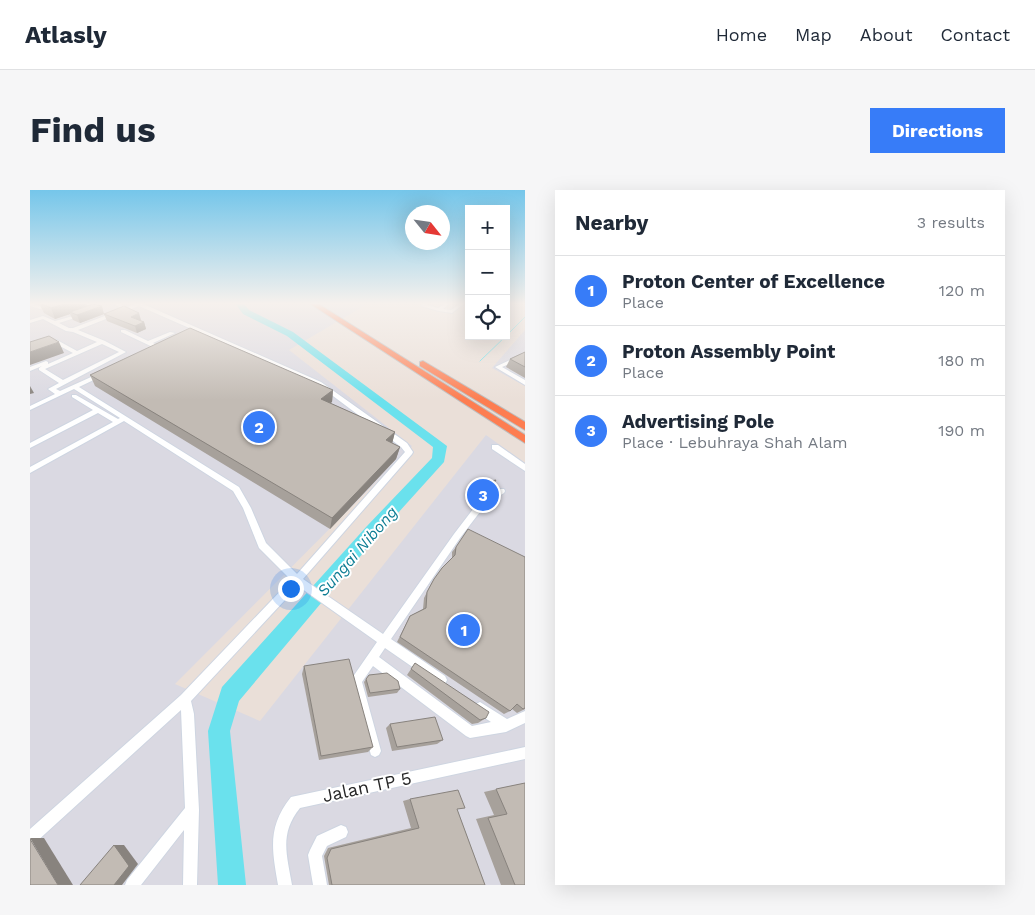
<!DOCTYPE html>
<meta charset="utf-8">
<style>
:root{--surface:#fff;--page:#f6f6f7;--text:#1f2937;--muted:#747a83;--line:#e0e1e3;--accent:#377cf8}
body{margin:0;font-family:"Work Sans",sans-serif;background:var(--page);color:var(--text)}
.controls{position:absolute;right:15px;top:15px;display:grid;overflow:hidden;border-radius:0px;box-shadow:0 5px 20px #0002}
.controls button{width:45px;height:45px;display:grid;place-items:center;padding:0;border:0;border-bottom:1px solid var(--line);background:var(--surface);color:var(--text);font:25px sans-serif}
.compass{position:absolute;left:375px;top:15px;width:45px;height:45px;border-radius:50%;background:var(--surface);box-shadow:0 5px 20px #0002;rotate:120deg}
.you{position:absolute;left:260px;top:398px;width:18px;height:18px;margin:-12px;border:4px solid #fff;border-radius:50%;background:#1a73e8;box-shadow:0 0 0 8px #1a73e833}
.badge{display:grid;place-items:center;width:32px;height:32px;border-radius:50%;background:var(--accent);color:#fff;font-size:16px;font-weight:700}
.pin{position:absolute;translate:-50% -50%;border:2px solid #fff;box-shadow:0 1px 5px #0006}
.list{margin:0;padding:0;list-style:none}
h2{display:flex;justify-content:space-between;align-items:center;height:65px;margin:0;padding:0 20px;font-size:21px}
h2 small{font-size:16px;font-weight:400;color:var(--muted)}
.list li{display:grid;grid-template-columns:32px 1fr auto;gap:15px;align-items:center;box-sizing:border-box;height:70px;padding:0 20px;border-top:1px solid var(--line)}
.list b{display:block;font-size:19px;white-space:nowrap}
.list p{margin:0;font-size:16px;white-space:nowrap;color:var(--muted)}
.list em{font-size:16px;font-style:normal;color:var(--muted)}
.icon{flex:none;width:28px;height:28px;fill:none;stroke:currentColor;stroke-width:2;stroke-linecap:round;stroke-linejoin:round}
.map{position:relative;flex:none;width:495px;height:695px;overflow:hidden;border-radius:0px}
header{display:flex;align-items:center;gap:30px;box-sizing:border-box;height:70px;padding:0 25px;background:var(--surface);border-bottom:1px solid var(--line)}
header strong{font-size:24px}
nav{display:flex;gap:28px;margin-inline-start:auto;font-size:18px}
.intro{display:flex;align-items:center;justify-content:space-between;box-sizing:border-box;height:120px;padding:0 30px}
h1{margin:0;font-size:35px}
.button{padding:12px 22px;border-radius:0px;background:var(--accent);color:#fff;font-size:18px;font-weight:700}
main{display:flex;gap:30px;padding:0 30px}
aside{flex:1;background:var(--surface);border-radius:0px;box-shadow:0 5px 20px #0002}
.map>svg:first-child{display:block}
</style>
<header>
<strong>Atlasly</strong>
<nav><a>Home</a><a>Map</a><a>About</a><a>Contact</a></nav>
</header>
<div class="intro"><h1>Find us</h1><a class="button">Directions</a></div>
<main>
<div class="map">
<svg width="495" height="695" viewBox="0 0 495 695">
<rect width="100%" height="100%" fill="#eadfd8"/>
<g fill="#dad9e2">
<path d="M0,113H339L259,160L382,256L145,494L230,531L456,245L495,273V695H0Z"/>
<path d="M495,140V196L462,178Z"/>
</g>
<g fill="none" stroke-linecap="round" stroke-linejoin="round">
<g stroke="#6ae1ed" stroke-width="1">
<path d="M476,146L495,127"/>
<path d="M450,171L476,146"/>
</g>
<path fill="#6ae1ed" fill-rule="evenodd" d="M205,113H213L219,120L263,142L417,256L414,272L349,344L209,511L200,541L216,695H188L178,541L192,497L337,336L402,268L403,257L257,146L213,124Z"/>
<defs>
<g id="minor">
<path d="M0,113L10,116L21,113H26L10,119L0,116Z"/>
<path d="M53,113H58L72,120L68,121Z"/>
<path d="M82,113H87L97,117L105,114L104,113H111L291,192L377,253L383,262L382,264L273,389L353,444L424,344L450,310L468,299H474L475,301L474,303L456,314L430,348L361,449L415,486L417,490L415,494L411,496L407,494L355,458L349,467L442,536L461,532L446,522L444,518L446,514L450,512L477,529L495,521V533L476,542L440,548L436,546L343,476L332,492L351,561L349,565L345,567L341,565L320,491L347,452L268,396L161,511L164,524L169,620L167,695H153L154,640L111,695H95L97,690L155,618L151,520L5,653L0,655V639L151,505L261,390L229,358L213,318L203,301L94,231L0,283V277L83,232L68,223L0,258V253L63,220L42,207V205H46L88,229L90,228L44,199L0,220V216L25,204L18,199L29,193L9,180V178L12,176L0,181V177L16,171L18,172V174L43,163L26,154L0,163V159L27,150L47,161L67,152L43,142L36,141L13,129L0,133V130L13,126L25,131L54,123V125L29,133L39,138H43L93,119ZM109,116L287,194L371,257L375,262L267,384L236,353L221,318L209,297L49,197L74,185V183H70L30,201L26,199L96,162L75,151L48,140ZM72,154L89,162L33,190L15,179Z"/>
<path d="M394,113H398L397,115L408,118L416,113H420L413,119L421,120L431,113H435L422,123L409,121L391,116Z"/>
<path d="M91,140H95L118,151L140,142L145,143L123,153L131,157V159L129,160L91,142Z"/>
<path d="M495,163V167L472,177L495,190V195L465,177Z"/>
<path d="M462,255H468L495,274V281L462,259Z"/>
<path d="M495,557V569L270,618C249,644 257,665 262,695H248C242,660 237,637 261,607Z"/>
<path d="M311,635L316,637L318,642L316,647L297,656L292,666L297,695H283L278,665L280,660L287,646Z"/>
</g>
<g id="highway">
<path d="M279,113H287L495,245V253Z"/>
<path d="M393,171L495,232V240L390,176V172Z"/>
</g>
</defs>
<use href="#minor" stroke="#ced5e1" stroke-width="2"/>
<use href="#highway" stroke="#bebebe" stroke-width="2"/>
<use href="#minor" fill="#fff" fill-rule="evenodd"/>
<use href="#highway" fill="#fd7d51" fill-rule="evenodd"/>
</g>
<g fill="#a7a19b">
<path d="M9,113H56L57,116L74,124L50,133L43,130L40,124L25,129L14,123Z"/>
<path d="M74,124L111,130H110L114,132L116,139L107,143L77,131Z"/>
<path d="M495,162V188L476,177L480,169Z"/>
<path d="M60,185L303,200L302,212L300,213L365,242L362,253L370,257L366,269L300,339L65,196Z"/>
<path d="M444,294L459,302L451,307L441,300Z"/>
<path d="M426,357L495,519L487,523L482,519L480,521L474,524L367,452L380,426L393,419L394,408L401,394L412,378L422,368V362Z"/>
<path d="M385,473L456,528L448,533L442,534L377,485Z"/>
<path d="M274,476L343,557L338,562L289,570L272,484Z"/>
<path d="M339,485L370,499L367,503L338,507L334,492Z"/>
<path d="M360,534L413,550L407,554L362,561L356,538Z"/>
<path d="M495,593V695H471L446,629L464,625L454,602Z"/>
<path d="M380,609L427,619L455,695H299L294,666L298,658L381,638L373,611Z"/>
</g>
<g fill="#88837e">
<path d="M38,113H56L57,118L40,122V124L25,129L21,118Z"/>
<path d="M72,116L74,124L50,133L47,125Z"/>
<path d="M109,123L111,130L103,134L101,127Z"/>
<path d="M114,132L116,139L107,143L105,136Z"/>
<path d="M29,152L34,163L0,175V162Z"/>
<path d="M0,196L4,203L0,204Z"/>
<path d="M303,200L302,212L290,220L291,209Z"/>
<path d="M365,242L362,254L356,250Z"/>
<path d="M370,257L366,269L300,339L302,328Z"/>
<path d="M462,296L459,302L451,307L455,301Z"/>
<path d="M0,648H14L43,695H28Z"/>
<path d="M84,655H94L108,674L92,695H84Z"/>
</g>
<g fill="#c2bbb4" stroke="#88837e">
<path d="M10,113H38L21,118Z"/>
<path d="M63,114L72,116L47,125L40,122Z"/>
<path d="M94,116L109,123L101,127L114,132L105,136L74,124Z"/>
<path d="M160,138L303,200L291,209L365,242L356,250L370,257L302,328L60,185Z"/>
<path d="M19,146L29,152L0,162V152Z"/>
<path d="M495,162V177L480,169Z"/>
<path d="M466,290L462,296L455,301L444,294Z"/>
<path d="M438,339L495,367V518L493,519L487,514L480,521L370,447L380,426L396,418L397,402L404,389L412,378L425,365L426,357Z"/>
<path d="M319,469L343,557L291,566L274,476Z"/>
<path d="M385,473L459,522L456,528L450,530L381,479Z"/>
<path d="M357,483L368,491L370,499L340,503L336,489L339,485Z"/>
<path d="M405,527L413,550L367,557L360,534Z"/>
<path d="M495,593V695H485L458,628L477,624L466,599Z"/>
<path d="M428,600L435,618L427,619L455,695H302L297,668L301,659L389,638L380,609Z"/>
<path d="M0,649L28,695H0Z"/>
<path d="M84,655L99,676L84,695H50Z"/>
</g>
<linearGradient id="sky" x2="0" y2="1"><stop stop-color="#75c6ea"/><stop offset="0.54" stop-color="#f6f1ed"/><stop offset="1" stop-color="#f6f1ed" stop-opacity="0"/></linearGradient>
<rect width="495" height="210" fill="url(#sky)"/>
<g text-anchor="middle" stroke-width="4" stroke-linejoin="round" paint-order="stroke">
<g font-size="16" font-style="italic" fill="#0e7d94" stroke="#fff">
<text transform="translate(327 361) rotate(-49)" y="6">Sungai Nibong</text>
</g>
<g font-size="18" fill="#272727" stroke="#fff">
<text transform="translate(337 597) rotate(-12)" y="6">Jalan TP 5</text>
</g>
</g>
</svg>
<div class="controls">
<button>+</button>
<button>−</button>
<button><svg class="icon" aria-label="locate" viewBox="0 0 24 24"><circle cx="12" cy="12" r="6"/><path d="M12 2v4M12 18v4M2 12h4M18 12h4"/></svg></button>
</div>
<svg class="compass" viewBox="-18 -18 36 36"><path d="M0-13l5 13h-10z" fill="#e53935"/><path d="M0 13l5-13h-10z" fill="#747a83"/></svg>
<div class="you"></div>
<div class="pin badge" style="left:434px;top:440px">1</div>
<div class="pin badge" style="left:229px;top:237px">2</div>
<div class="pin badge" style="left:453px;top:305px">3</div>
</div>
<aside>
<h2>Nearby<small>3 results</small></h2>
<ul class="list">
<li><span class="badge">1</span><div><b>Proton Center of Excellence</b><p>Place</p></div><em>120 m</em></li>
<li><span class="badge">2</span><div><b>Proton Assembly Point</b><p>Place</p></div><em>180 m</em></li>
<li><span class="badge">3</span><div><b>Advertising Pole</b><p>Place · Lebuhraya Shah Alam</p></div><em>190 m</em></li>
</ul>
</aside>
</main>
